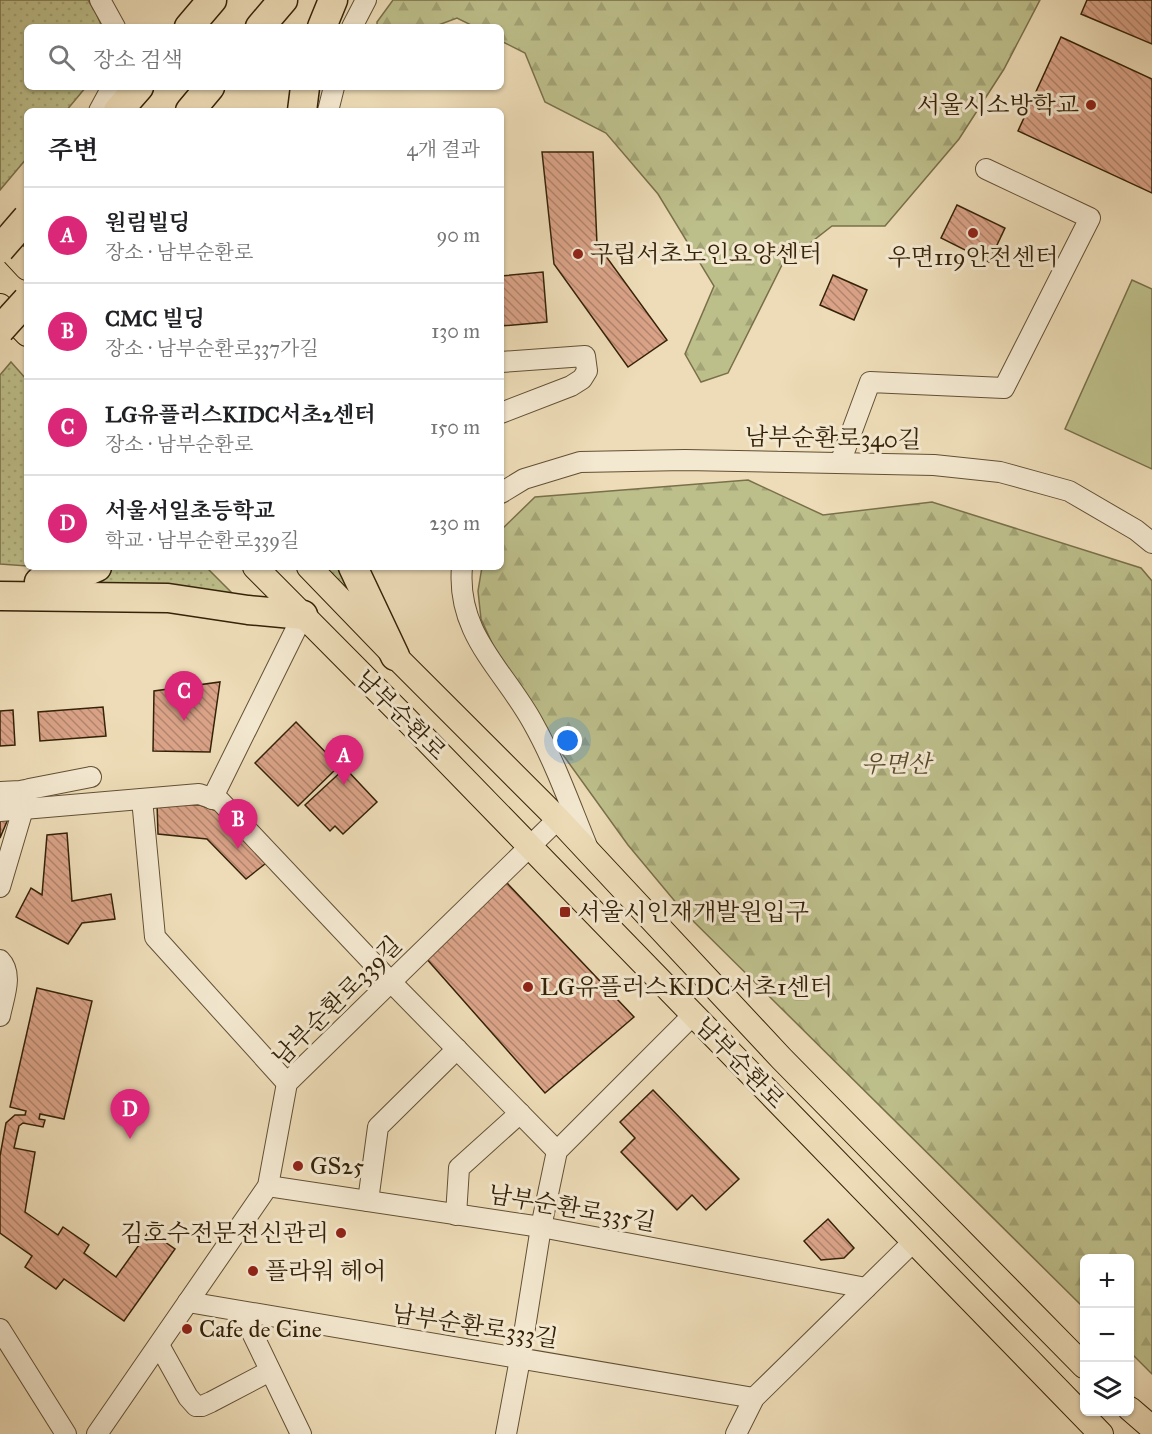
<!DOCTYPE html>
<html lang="ko">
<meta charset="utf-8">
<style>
:root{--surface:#fff;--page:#f6f6f6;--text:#202124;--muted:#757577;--line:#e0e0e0;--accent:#db2777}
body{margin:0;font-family:"IM FELL Great Primer","Noto Serif KR",serif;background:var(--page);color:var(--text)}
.controls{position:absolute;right:18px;bottom:18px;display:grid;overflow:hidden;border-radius:9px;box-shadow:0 2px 4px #0004}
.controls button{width:54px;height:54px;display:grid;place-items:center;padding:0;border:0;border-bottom:2px solid var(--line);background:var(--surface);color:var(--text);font:30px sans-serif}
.you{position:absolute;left:568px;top:741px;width:21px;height:21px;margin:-15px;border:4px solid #fff;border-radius:50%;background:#1a73e8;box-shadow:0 0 0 9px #1a73e833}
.badge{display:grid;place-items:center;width:39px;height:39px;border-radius:50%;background:var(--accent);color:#fff;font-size:20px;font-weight:700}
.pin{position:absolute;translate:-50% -50px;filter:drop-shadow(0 2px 3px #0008)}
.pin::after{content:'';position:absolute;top:32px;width:21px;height:18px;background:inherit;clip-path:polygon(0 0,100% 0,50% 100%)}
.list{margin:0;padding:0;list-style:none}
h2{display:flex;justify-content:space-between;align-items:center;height:78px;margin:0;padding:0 24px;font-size:26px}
h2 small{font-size:20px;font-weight:400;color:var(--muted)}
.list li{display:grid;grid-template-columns:39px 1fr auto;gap:18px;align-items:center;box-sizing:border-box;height:96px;padding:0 24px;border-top:2px solid var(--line)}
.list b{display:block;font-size:22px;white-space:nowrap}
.list p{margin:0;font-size:20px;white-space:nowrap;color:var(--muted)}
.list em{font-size:20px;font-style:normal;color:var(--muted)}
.icon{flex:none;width:33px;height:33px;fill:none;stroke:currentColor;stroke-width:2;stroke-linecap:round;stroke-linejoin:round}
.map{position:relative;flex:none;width:1152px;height:1434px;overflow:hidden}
.search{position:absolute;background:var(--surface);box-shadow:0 2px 4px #0004;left:24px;top:24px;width:480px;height:66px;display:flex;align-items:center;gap:15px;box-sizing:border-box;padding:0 21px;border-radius:9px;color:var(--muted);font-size:22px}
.panel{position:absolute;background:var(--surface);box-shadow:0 2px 4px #0004;left:24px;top:108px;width:480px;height:462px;border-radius:9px}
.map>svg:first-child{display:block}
</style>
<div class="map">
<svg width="1152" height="1434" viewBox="0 0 1152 1434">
<defs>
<pattern id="grass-dots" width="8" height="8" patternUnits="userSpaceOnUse" patternTransform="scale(1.5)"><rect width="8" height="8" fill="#bdbf8b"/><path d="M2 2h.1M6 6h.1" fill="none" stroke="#a3a476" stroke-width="1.8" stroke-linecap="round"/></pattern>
<pattern id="forest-firs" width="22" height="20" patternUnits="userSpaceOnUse" patternTransform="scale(1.5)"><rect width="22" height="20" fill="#bdbf8b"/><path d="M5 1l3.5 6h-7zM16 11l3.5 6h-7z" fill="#a3a476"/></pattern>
<pattern id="building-back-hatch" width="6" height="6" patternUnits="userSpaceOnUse" patternTransform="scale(1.5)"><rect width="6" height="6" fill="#daa388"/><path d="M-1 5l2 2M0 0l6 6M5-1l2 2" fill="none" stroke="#b2846d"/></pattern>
</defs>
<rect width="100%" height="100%" fill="#eddcb7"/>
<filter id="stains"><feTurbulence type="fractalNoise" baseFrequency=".00333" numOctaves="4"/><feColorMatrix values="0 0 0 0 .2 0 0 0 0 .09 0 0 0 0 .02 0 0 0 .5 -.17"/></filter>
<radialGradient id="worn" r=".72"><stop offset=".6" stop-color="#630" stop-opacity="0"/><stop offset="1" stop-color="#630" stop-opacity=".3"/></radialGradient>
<g fill="url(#grass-dots)" stroke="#79704a" stroke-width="1.5">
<path d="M0,0H88L96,13L102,27H27V87H86L66,111H27V158L0,190Z"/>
<path d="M11,362L27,380V566L0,564V375Z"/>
<path d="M115,567H206L243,604L89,583Z"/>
<path d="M325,567H339L354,597Z"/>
</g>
<g fill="url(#forest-firs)" stroke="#79704a" stroke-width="1.5">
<path d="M393,0H1040L1004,69L959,139L885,226H832L782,265L728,373L701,382L685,354L714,286L658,194L606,133L545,102L525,53L501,41V27H475L457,18L433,27H377V22Z"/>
<path d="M748,480L823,515L932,502L1141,568L1152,581V1374L1130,1352V1258H1084V1308L683,911L628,845L509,680L481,619L478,591L482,567H501V530L535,497Z"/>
</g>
<path fill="#bdbf8b" stroke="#79704a" stroke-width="1.5" d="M1132,280L1152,289V469L1065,429Z"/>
<g fill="url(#building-back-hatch)" stroke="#352208" stroke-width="1.5">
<path d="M1087,0H1152V44L1081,14Z"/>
<path d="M1061,37L1152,79V193L1018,131Z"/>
<path d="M542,152H593L597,244L667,340L628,367L554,264Z"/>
<path d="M957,205L1005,228L989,262L941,238Z"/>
<path d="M543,272L547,322L501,326V276Z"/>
<path d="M833,275L867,290L854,320L820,305Z"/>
<path d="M220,682L210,752L153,751L154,691Z"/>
<path d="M103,707L106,736L40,741L38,712Z"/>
<path d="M13,710L15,745L0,746V711Z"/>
<path d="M296,722L339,766L298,806L255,763Z"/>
<path d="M345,768L377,802L343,834L335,826L330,831L305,805Z"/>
<path d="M157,803L200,805L223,813L270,860L246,879L207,839L158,834Z"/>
<path d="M8,819L0,838V821Z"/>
<path d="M67,833L72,901L111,894L115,919L82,923L68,944L16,917L31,888L42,895L47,835Z"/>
<path d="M507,883L634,1017L545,1093L425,957Z"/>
<path d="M37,988L92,1001L64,1119L40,1114L39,1119L45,1120L43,1127L23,1123L19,1126L14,1148L35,1152L25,1212L58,1235L63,1227L89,1245L84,1253L116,1277L149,1231L175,1249L124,1321L64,1279L56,1289L25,1267L32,1256L0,1233V1156L6,1123L15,1115H25L26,1111L10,1107Z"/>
<path d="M653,1090L739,1179L706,1210L692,1195L677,1210L621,1152L635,1138L620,1122Z"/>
<path d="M828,1219L854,1248L844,1258L821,1260L804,1241Z"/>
</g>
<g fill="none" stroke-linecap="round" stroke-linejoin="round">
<defs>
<g id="minor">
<path d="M100,0L115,27"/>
<path d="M352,27L366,0"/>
<path d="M99,111L112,87"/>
<path d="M328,111L334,87"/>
<path d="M501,362L585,356L587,371L582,379L571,386L501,413"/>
<path d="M840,463L870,382L1004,388L1090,218L986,169"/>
<path d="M501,493L524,479L580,462L685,460L934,465L1000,472L1069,491L1136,530L1152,543"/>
<path d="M462,567C456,634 504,670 533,723C555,762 570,805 587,846"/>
<path d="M0,792L20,791L91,777L29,789L0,887"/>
<path d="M142,799L155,937L287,1083"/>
<path d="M212,799L303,615"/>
<path d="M0,811L199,794L220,801L391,982L557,1151"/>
<path d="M0,960C14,974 3,999 0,1016"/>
<path d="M268,1186L541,1227L866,1288"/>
<path d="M368,1201L378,1127L457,1049"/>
<path d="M456,1215L459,1168L520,1113"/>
<path d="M188,1302L754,1398"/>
<path d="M242,1312L301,1434"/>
<path d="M0,1329L66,1434"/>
<path d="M159,1345L188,1397L196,1406H202L211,1402L270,1371"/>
<path d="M97,1434L268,1186L287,1083L558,819"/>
<path d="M506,1434L520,1359L541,1227L557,1151L693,1015"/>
<path d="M736,1434L754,1398L914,1241"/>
</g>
<g id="major">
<path d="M0,239L27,268"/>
<path d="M0,306L27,334"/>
<path d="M255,567L404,717L1101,1434"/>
<path d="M309,567L395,656L558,819L781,1058L1084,1366"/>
<path d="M1130,1409L1152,1428"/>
</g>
<g id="highway">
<path d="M189,27L212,0"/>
<path d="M260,27L283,0"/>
<path d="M322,27L333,0"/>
<path d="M118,111L139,87"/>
<path d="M190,111L210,87"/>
<path d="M302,111L305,87"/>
<path d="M353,567L395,656"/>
<path d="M39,582L66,581L97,567"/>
<path d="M0,596L168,598L248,610L303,615"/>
</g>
</defs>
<use href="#minor" stroke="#635034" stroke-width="22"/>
<use href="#major" stroke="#352208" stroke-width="26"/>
<use href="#highway" stroke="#352208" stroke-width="31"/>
<use href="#minor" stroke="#f3e8d0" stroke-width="20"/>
<use href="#major" stroke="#eddcb7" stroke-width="24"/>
<use href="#highway" stroke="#eddcb7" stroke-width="28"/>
<defs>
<g id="highway-bridge">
<path d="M0,249L27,218"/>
<path d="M0,330L27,300"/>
</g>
</defs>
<use href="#highway-bridge" stroke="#352208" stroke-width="31" stroke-linecap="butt"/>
<use href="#highway-bridge" stroke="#eddcb7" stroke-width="28"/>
</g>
<g fill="#8f2418" stroke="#f3e8d0" stroke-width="2">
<circle cx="1091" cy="105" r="6"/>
<circle cx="973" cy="233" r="6"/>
<circle cx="578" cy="254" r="6"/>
<rect x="559" y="906" width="12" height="12" rx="3"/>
<circle cx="528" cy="987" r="6"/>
<circle cx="298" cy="1166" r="6"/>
<circle cx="341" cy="1233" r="6"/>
<circle cx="253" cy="1271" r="6"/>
<circle cx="187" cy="1329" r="6"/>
</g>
<g text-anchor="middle" stroke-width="6" stroke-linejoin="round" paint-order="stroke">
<g font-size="24" fill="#352208" stroke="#f3e8d0" text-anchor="start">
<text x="1079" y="113" text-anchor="end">서울시소방학교</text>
<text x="590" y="262">구립서초노인요양센터</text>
<text x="973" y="265" text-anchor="middle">우면119안전센터</text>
<text x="577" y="920">서울시인재개발원입구</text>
<text x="540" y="995">LG유플러스KIDC서초1센터</text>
<text x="310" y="1174">GS25</text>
<text x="329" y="1241" text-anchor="end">김호수전문전신관리</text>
<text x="265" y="1279">플라워 헤어</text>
<text x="199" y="1337">Cafe de Cine</text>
</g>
<g font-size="24" fill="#352208" stroke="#f3e8d0">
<text transform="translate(833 438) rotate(1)" y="8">남부순환로340길</text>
<text transform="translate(401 715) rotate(45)" y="8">남부순환로</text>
<text transform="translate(337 1001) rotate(-45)" y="8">남부순환로339길</text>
<text transform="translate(740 1063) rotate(46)" y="8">남부순환로</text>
<text transform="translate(572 1208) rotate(10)" y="8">남부순환로335길</text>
<text transform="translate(475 1326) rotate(9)" y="8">남부순환로333길</text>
</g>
<g font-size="24" font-style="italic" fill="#574929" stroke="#f3e8d0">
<text x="896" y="772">우면산</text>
</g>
</g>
<rect width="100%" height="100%" filter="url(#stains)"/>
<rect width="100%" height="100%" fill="url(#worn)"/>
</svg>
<div class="controls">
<button>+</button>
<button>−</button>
<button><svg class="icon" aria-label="layers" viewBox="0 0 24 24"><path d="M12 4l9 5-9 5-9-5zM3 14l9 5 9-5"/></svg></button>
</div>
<div class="you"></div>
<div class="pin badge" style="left:344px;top:785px">A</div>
<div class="pin badge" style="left:238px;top:849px">B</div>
<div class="pin badge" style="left:184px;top:721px">C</div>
<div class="pin badge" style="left:130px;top:1139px">D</div>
<div class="search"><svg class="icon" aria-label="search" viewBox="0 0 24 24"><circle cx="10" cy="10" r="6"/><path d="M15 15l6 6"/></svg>장소 검색</div>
<section class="panel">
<h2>주변<small>4개 결과</small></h2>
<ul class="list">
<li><span class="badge">A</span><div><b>원림빌딩</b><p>장소 · 남부순환로</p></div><em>90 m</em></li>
<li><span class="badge">B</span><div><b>CMC 빌딩</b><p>장소 · 남부순환로337가길</p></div><em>130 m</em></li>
<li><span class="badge">C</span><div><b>LG유플러스KIDC서초2센터</b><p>장소 · 남부순환로</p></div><em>150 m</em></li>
<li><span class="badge">D</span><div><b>서울서일초등학교</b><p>학교 · 남부순환로339길</p></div><em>230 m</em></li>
</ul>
</section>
</div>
